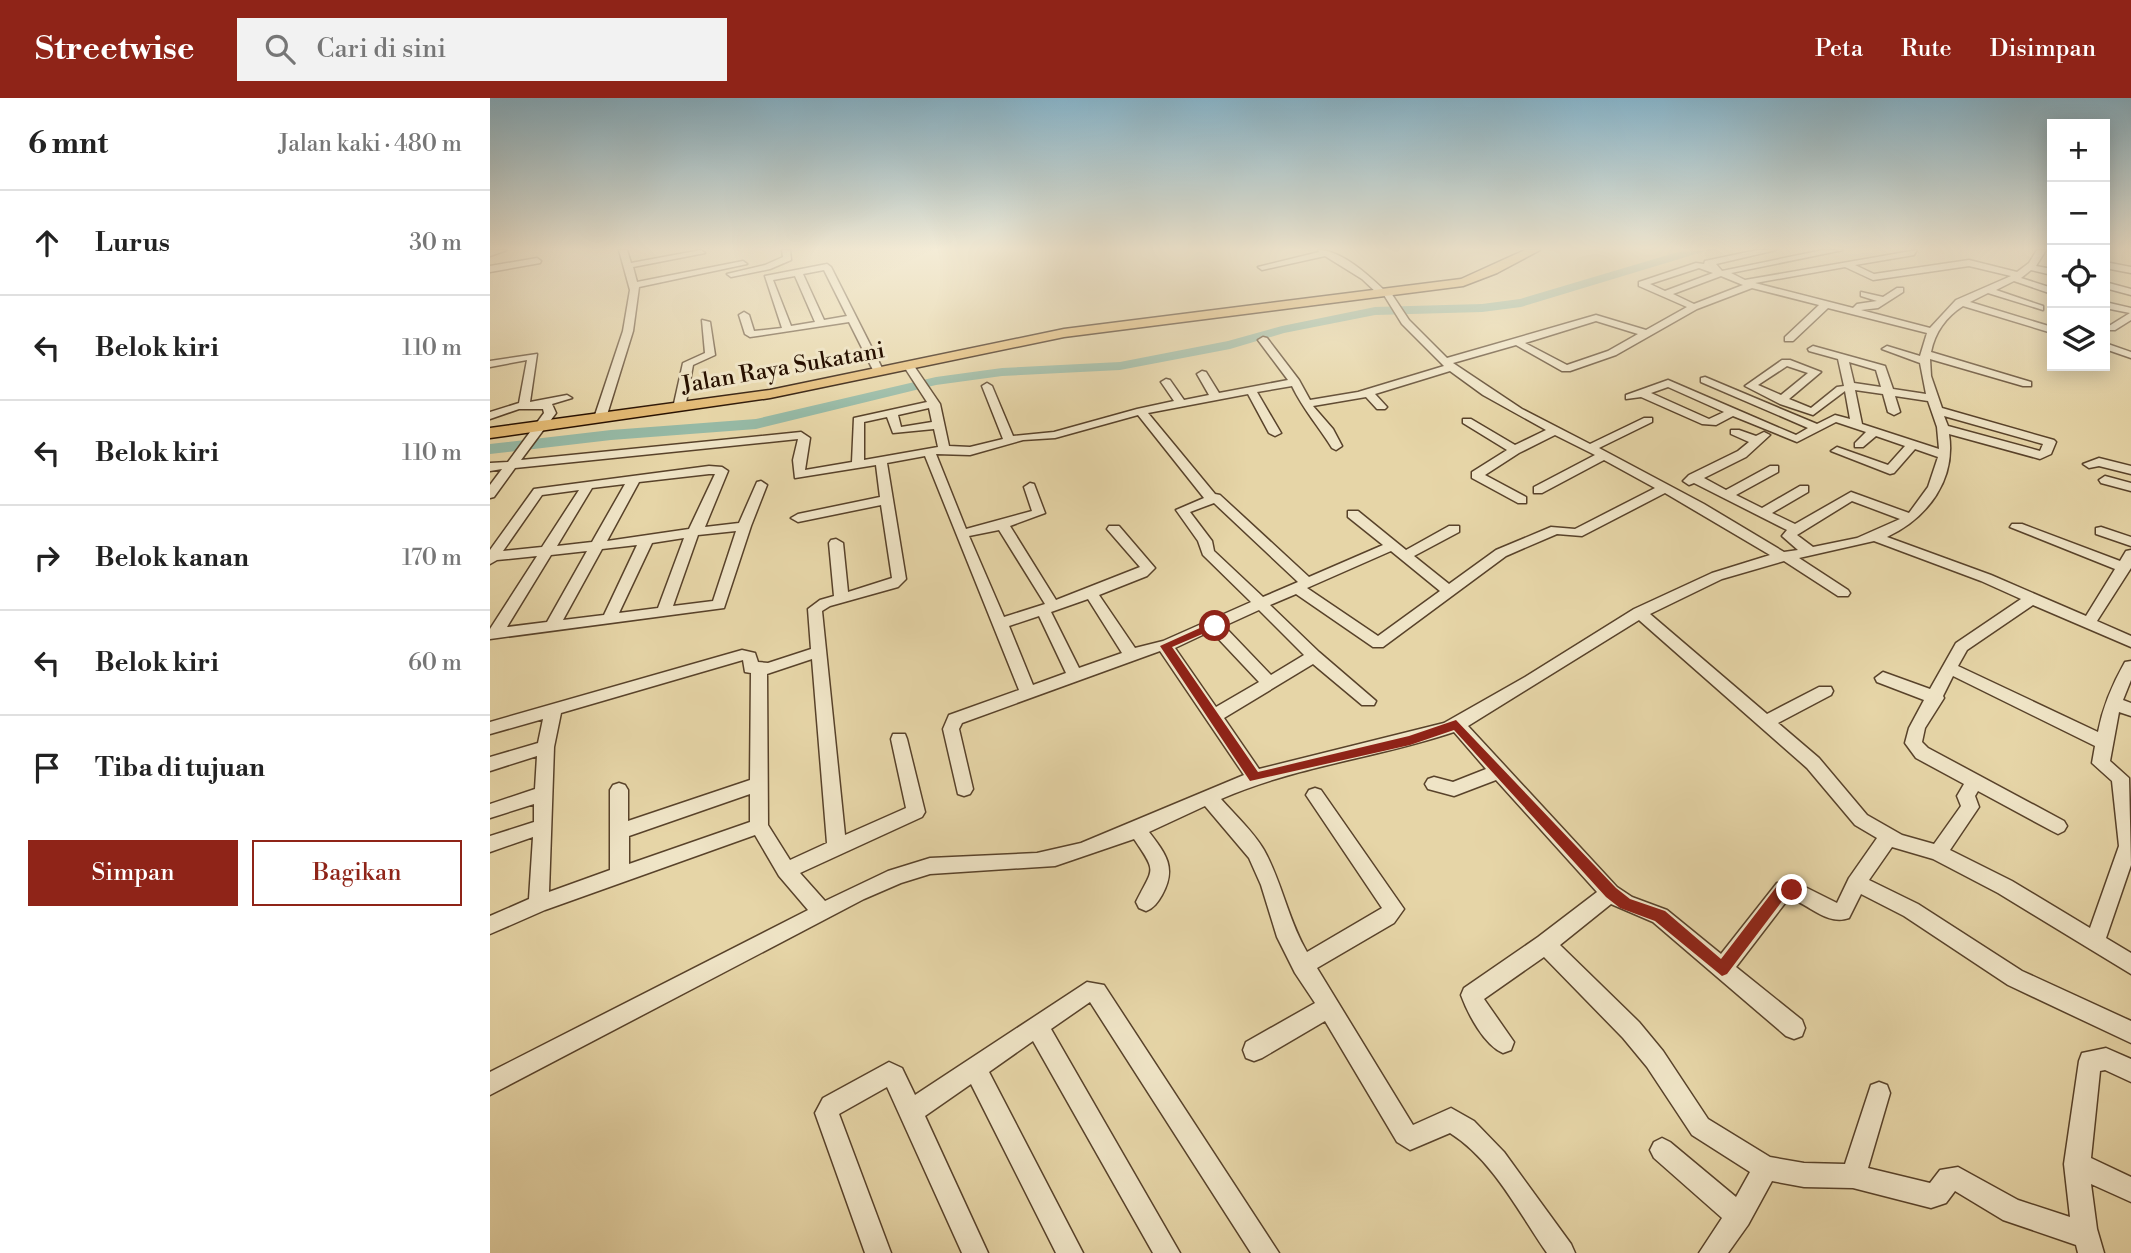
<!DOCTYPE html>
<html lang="id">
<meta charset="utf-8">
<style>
:root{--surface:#fff;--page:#f2f2f2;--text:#222;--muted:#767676;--line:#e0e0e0;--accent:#8f2418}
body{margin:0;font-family:"Libre Bodoni",serif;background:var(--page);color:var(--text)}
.controls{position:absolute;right:21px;top:21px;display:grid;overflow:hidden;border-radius:0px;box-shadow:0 4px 18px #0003}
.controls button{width:63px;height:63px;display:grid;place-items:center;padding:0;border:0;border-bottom:2px solid var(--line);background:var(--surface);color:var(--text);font:35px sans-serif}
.stop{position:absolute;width:21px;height:21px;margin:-16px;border:5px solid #8f2418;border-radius:50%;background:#fff}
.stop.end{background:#8f2418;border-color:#fff;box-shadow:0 2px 7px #0008}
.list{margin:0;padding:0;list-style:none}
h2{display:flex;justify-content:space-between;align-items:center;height:91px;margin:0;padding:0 28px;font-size:30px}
h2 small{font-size:23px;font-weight:400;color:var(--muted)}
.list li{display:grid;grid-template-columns:46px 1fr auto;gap:21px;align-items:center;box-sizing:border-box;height:105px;padding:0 28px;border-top:2px solid var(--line)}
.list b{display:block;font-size:26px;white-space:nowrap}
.list em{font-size:23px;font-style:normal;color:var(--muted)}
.actions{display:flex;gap:14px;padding:21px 28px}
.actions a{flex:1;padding:16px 0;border:2px solid var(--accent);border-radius:0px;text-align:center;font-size:24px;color:var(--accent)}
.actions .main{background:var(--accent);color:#fff}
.icon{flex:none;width:38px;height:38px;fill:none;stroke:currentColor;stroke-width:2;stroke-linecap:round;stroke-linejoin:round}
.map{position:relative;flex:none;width:1641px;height:1155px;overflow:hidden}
header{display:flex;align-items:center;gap:42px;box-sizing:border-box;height:98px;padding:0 35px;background:var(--accent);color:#fff}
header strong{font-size:33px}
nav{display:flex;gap:38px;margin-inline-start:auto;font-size:24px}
.search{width:490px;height:63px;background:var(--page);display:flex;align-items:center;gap:18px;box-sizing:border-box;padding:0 24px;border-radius:0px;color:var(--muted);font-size:26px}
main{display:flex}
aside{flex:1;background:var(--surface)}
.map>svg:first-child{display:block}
</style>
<header>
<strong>Streetwise</strong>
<div class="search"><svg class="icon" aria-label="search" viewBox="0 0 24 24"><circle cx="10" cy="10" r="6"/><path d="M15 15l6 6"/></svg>Cari di sini</div>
<nav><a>Peta</a><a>Rute</a><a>Disimpan</a></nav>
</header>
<main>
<aside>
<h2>6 mnt<small>Jalan kaki · 480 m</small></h2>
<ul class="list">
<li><svg class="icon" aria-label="ahead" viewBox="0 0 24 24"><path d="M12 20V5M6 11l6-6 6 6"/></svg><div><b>Lurus</b></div><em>30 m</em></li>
<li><svg class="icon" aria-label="left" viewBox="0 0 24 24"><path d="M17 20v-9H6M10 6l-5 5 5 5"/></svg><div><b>Belok kiri</b></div><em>110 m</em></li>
<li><svg class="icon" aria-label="left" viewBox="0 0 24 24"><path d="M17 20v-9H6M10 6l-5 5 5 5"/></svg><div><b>Belok kiri</b></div><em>110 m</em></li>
<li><svg class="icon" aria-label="right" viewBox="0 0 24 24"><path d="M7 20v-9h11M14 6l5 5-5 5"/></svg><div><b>Belok kanan</b></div><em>170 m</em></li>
<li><svg class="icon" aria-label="left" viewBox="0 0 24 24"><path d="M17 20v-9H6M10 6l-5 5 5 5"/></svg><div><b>Belok kiri</b></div><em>60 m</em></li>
<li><svg class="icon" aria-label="arrive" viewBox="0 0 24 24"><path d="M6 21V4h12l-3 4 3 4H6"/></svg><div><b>Tiba di tujuan</b></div></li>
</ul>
<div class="actions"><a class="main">Simpan</a><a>Bagikan</a></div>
</aside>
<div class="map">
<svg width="1641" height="1155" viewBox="0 0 1641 1155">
<rect width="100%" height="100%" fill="#e6d5a7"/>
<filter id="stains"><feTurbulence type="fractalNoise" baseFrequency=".00286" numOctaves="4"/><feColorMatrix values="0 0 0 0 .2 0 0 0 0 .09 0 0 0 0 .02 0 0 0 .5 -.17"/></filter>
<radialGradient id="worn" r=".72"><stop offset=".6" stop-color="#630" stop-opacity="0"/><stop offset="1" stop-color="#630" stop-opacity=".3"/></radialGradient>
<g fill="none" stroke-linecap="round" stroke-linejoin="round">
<path fill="#96b9a5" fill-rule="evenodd" d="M1219,152L1031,209L992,214L885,217L794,235L740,251L630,272L512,278L446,287L266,331L121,342L0,356V346L121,332L266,321L446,279L512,270L630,264L738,243L792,228L885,209L992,206L1030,201L1188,154Z"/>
<defs>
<g id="minor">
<path d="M0,152H17L0,158Z"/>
<path d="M129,152H137L141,165L211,152L215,155L143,169L147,184L253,163L257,166L149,189L143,233L116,320L110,323L104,320L133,233L140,192Z"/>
<path d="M292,152H300L301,162L280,171L241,179L237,176L275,167L293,159Z"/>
<path d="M828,152C851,152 877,176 894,192H899L919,222L957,260L1106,217L1156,232L1197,209L1149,188V184L1206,165L1214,166L1215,163L1267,152H1286L1226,166L1232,173L1333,152H1353L1241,175L1255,182L1427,152L1424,157L1365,167L1384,176L1479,162L1527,174L1539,165L1547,152H1556L1546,168L1562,171V177L1541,172L1531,180L1562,190V196L1524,183L1506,192L1553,208V212L1498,195L1480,204L1562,229V235L1473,208C1456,219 1445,234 1441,254L1541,284V288H1533L1440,261L1441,278L1452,310L1564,342L1566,344L1561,356L1550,361L1459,336C1466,381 1439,419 1397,439L1501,477L1596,518L1625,471L1520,429L1522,426H1532L1630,463L1636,453L1641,452V470L1607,523L1641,538V549L1543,507L1477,552L1468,568L1608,634C1613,608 1622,587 1635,564L1641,563V582L1633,602L1641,605V618L1629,614L1620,663L1639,680L1641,767L1616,840L1641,855V876L1508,795L1443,761L1402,749L1379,782L1428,806L1532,873L1641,923V945L1518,887L1414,818L1371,796L1359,820C1337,828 1319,806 1299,800L1246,869L1312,922L1315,930L1312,938L1304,941L1296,938L1163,824L1121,806L1070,847L1149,924L1173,953L1218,1021L1280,1059L1314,1065L1355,1066L1381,987L1389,984L1397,987L1400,995L1378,1070L1440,1085L1450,1072L1468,1069L1528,1102L1580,1119L1574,1066L1589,963L1592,955L1616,950L1641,961V984L1615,972L1610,973L1601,1060L1641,1079V1104L1601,1086L1607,1131L1614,1155H1588L1586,1147L1513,1122L1465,1093L1456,1105L1441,1110L1363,1090L1314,1089L1282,1083L1258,1127L1238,1155H1209L1232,1120L1164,1060L1160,1052L1164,1044L1172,1040L1180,1044L1246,1099L1260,1074L1202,1037L1157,969L1133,940L1054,859L994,901L1024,944L1021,952L1013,955C994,947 978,916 971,897L974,890L1048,839L1107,794L1006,682L964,698L938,691L935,686L938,681L944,679L963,684L996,671L964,634C887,660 806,668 731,701C745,717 763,733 774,752C792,784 798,822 817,854L892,810L816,697L819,692L825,690L831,692L914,811L904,825L827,870L923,1027L961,1010L984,1023L1014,1054L1081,1146L1085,1155H1057C1029,1115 1003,1062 960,1035L920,1052L907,1044L835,923L772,960L764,963L756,960L753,952L756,944L825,905L805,875L787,839L771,787L759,760L715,708L659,734C676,756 687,770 672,797C668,804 664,810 656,813L649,810L646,804C663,769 668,776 644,741L565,768L440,776L411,785L374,801L0,997V974L318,812L289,778L265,737L55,812L0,836V818L39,801L43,739L0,754V738L44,724V706L0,720V706L45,691L47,658L0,673V659L48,645L53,621L0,636V624L252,552L265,555L268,564L278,565L321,551L318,511L330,502L344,498L339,445L341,442L346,441L353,445L358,494L402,480L391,407L308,424L301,420L308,416L390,399L386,367L305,380L303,362L308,341L25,370L4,399L0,400V387L12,371L0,373V365L18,364L54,315L53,311H29L0,321V314L29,305L37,262L0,269V263L47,256L40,304L77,297L82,300L62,306L66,315L31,362L311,334L320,340L315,372L362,364L364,320L437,304L413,267L418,264L422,265L450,306L459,348L480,349L513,341L492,288L497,285L502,288L523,338L564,334L647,311L684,303L671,284L676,281L680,282L694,302L719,297L707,276L712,273L716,274L729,295L798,282L768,242L773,239L777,240L809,282L820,302L868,294L954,268L912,226L894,197H889L872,181L835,158L772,172L768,169L829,154ZM1479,168L1521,178L1466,202L1440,230L1371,212L1388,210L1413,194V190H1407L1393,199L1371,194V198L1387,203L1367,206L1363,210L1265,185L1355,169L1383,182ZM1209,170L1223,175L1175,193L1160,186ZM1231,178L1253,187L1204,206L1183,196ZM1262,190L1329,207L1295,239V243H1303L1338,210L1437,235L1430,258L1397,248L1392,251L1430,265L1436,296L1403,291L1395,268L1323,248L1318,251L1319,253L1348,261L1354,288L1347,289L1321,310L1299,301L1331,274L1300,262H1292L1255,288L1290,306L1323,317L1355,293L1360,321L1345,317L1327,326L1215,279L1211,280V284L1318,330L1306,337L1178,282L1136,297V301L1151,299L1212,326L1226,327L1243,318L1307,344L1346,324L1376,334L1365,345V349H1373L1386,338L1415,348L1398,367L1347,349L1341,353L1400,376L1404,375L1425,351L1448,359L1438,389L1419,415L1361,394L1305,426L1282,415L1318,394V388H1310L1272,410L1246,397L1288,374V368H1280L1236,392L1214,380L1256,359L1280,337L1274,334L1266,338L1249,332H1241V336L1259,344L1248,353L1199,377L1193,383L1199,387L1204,385L1297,432L1292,438L1308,452L1294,454L1214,406L1109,350L1162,324V320H1154L1100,346L1032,311L963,265L1026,247L1072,273H1080L1126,257L1207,211ZM1106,223L1148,236L1118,253L1077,267L1035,245ZM1359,264L1386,272L1391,289L1364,285ZM1297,268L1318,275L1291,297L1268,287ZM960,273L993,297L1056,332L1025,347L981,321H973V325L1017,352L982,374V380L1028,405H1036V399L995,377L1029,355L1065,337L1105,357L1044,389V395H1052L1114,362L1165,390L1085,431L1061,429L1006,452L959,486L924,458L969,434V428H959L916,452L868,413H858V419L893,447L819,479L730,397L725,396L658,315L758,296L779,335L785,338L791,335L767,294L802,288C813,311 829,329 842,350L846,352L852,348L843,331L823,308L876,299L887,311H895L897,309L885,296ZM1178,289L1234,314L1219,321L1161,295ZM1365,292L1393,296L1398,314L1404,317L1410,314L1405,298L1438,303L1447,329L1449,351L1372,326ZM439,310L442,324L411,329L408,317ZM648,317L714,400L686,412L708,443L713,457L761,504L673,543L645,550L609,497L657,478L665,470L629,428H619L617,431L650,469L566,502L520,428L555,415L544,386L540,385L534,389L542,413L476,431L446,356L480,357L533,342L565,340ZM1454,318L1553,346L1550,353L1458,328ZM397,319L403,335L444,331L448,349L374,362V324ZM435,358L529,592L459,617L453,631L468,696L474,698L480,696L483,691L469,631L472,625L670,553L754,677L591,745L547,755L440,760L398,773L335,803L310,775L432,719L435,714L417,641L415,636H403L401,641L416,710L355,737L332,513L340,508L408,489L416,481L397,365ZM1175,395L1280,457L1222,475L1144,511L1035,579L954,625L769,671L734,620L823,566L872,607H884L886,603L829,554L780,507L806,496L883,549H893L1016,458L1067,436L1092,438ZM1362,403L1410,421L1367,440L1323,449L1307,437ZM724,405L808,484L773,499L724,453L722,443L700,414ZM509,432L555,506L514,519L479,438ZM1384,443L1491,483L1531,501L1466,545L1440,591L1393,574L1385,580L1387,584L1434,602L1419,630L1415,645L1426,660L1474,686L1467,698L1471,708L1444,746L1412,737L1377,717L1329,660L1288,625L1341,597L1343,593L1341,589H1329L1277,616L1160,516L1232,481L1294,463L1348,498H1358L1360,495L1358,492L1309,460ZM901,453L950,493L888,538L817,490ZM598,501L632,555L589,570L561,514ZM769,512L814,557L781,577L734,528ZM549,518L576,575L543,587L519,528ZM1149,522L1317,670L1365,727L1387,740L1359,780L1347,805L1305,784L1287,785L1231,856L1177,812L1142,799L1127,789L978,628ZM721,533L769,584L726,609L685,550ZM322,561L337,745L300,762L278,727L277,576ZM253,562L255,574L261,575L260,682L138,723V692L135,687L129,685L123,687L120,692V772L59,794L64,649L71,615ZM1463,578L1605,648L1602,665L1622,683L1629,748L1600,830L1522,783L1460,752L1489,709L1485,698L1488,693L1562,733L1568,736L1574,733L1577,728L1574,723L1438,650L1432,644L1435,630L1454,600L1453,598ZM260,696V724L139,766V738Z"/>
<path d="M47,160L51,163L50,165L0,174V168Z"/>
<path d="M1615,164L1641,169V175L1615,170Z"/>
<path d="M337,166L341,169L394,274L393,276L384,274L359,224L260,239L255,236L249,217L254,214L259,217L264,233L292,230L275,178ZM334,172L357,218L334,222L313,176ZM305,178L325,224L301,228L283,182Z"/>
<path d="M1615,184L1641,191V197L1615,190Z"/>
<path d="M1615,204L1641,210V222L1625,232H1619V228L1640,215L1615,210Z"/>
<path d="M212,222L220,224L225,257L203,267L195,310L185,312L183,310L193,265L215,255Z"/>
<path d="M1615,245L1641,254V260L1615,251Z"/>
<path d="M1609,360L1641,368V376L1609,368L1599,370L1593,366Z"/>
<path d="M219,368L232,369L238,373L215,429L249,425L267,384L271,383L277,387L261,428L234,510L0,541V531L47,458L7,462L0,466V452L44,391ZM219,376H225L199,431L117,443L149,384ZM135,386L102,444L67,448L102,390ZM89,392L52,449L13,453L52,397ZM246,433L223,503L183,508L208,437ZM194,440L168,510L129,515L162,445ZM147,447L114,517L73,522L112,451ZM97,453L57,524L17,529L61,457Z"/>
<path d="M1615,378L1641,385V393L1611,385L1609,382Z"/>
<path d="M1611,429L1641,439V448L1606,436V430Z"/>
<path d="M597,884L614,887L789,1155H761L600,904L561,931L690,1155H663L543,943L499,974L593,1155H566L481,986L435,1018L498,1155H472L397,989L349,1016L401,1155H375L325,1015L333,1000L399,964L412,970L425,997Z"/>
</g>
<path id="major" d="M1035,152H1050L1007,175L973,188L574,239L280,300L0,340V330L280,292L574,231L971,181Z"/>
</defs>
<use href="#minor" stroke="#58422a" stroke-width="3"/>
<use href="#major" stroke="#281101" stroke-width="3"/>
<use href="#minor" fill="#efe4c6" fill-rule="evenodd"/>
<use href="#major" fill="#e3ba74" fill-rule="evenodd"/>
</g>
<linearGradient id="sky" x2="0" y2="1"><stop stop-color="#87b6cd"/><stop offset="0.48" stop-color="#f4ecd7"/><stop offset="1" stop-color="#f4ecd7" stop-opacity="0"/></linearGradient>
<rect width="1641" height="314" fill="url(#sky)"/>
<path fill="#8f2418" d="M721,525L731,528L682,549L768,674L919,638L966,622L1126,790L1140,801L1175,813L1231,861L1287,788L1302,785L1309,792L1307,796L1296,798L1237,876L1232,878L1165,823L1130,810L1116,799L964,632L920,647L760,683L670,548Z"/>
<g text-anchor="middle" stroke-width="6" stroke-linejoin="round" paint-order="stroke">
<g font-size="23" fill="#281101" stroke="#efe4c6">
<text transform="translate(293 269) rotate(-10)" y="8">Jalan Raya Sukatani</text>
</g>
</g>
<rect width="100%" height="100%" filter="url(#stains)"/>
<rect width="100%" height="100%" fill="url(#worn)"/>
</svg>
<div class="controls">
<button>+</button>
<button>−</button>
<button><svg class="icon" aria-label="locate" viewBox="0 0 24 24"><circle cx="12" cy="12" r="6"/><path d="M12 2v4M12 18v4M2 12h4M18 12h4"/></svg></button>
<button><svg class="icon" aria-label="layers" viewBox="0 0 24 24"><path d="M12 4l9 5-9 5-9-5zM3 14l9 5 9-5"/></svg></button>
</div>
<div class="stop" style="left:725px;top:528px"></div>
<div class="stop end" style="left:1302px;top:792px"></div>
</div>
</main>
